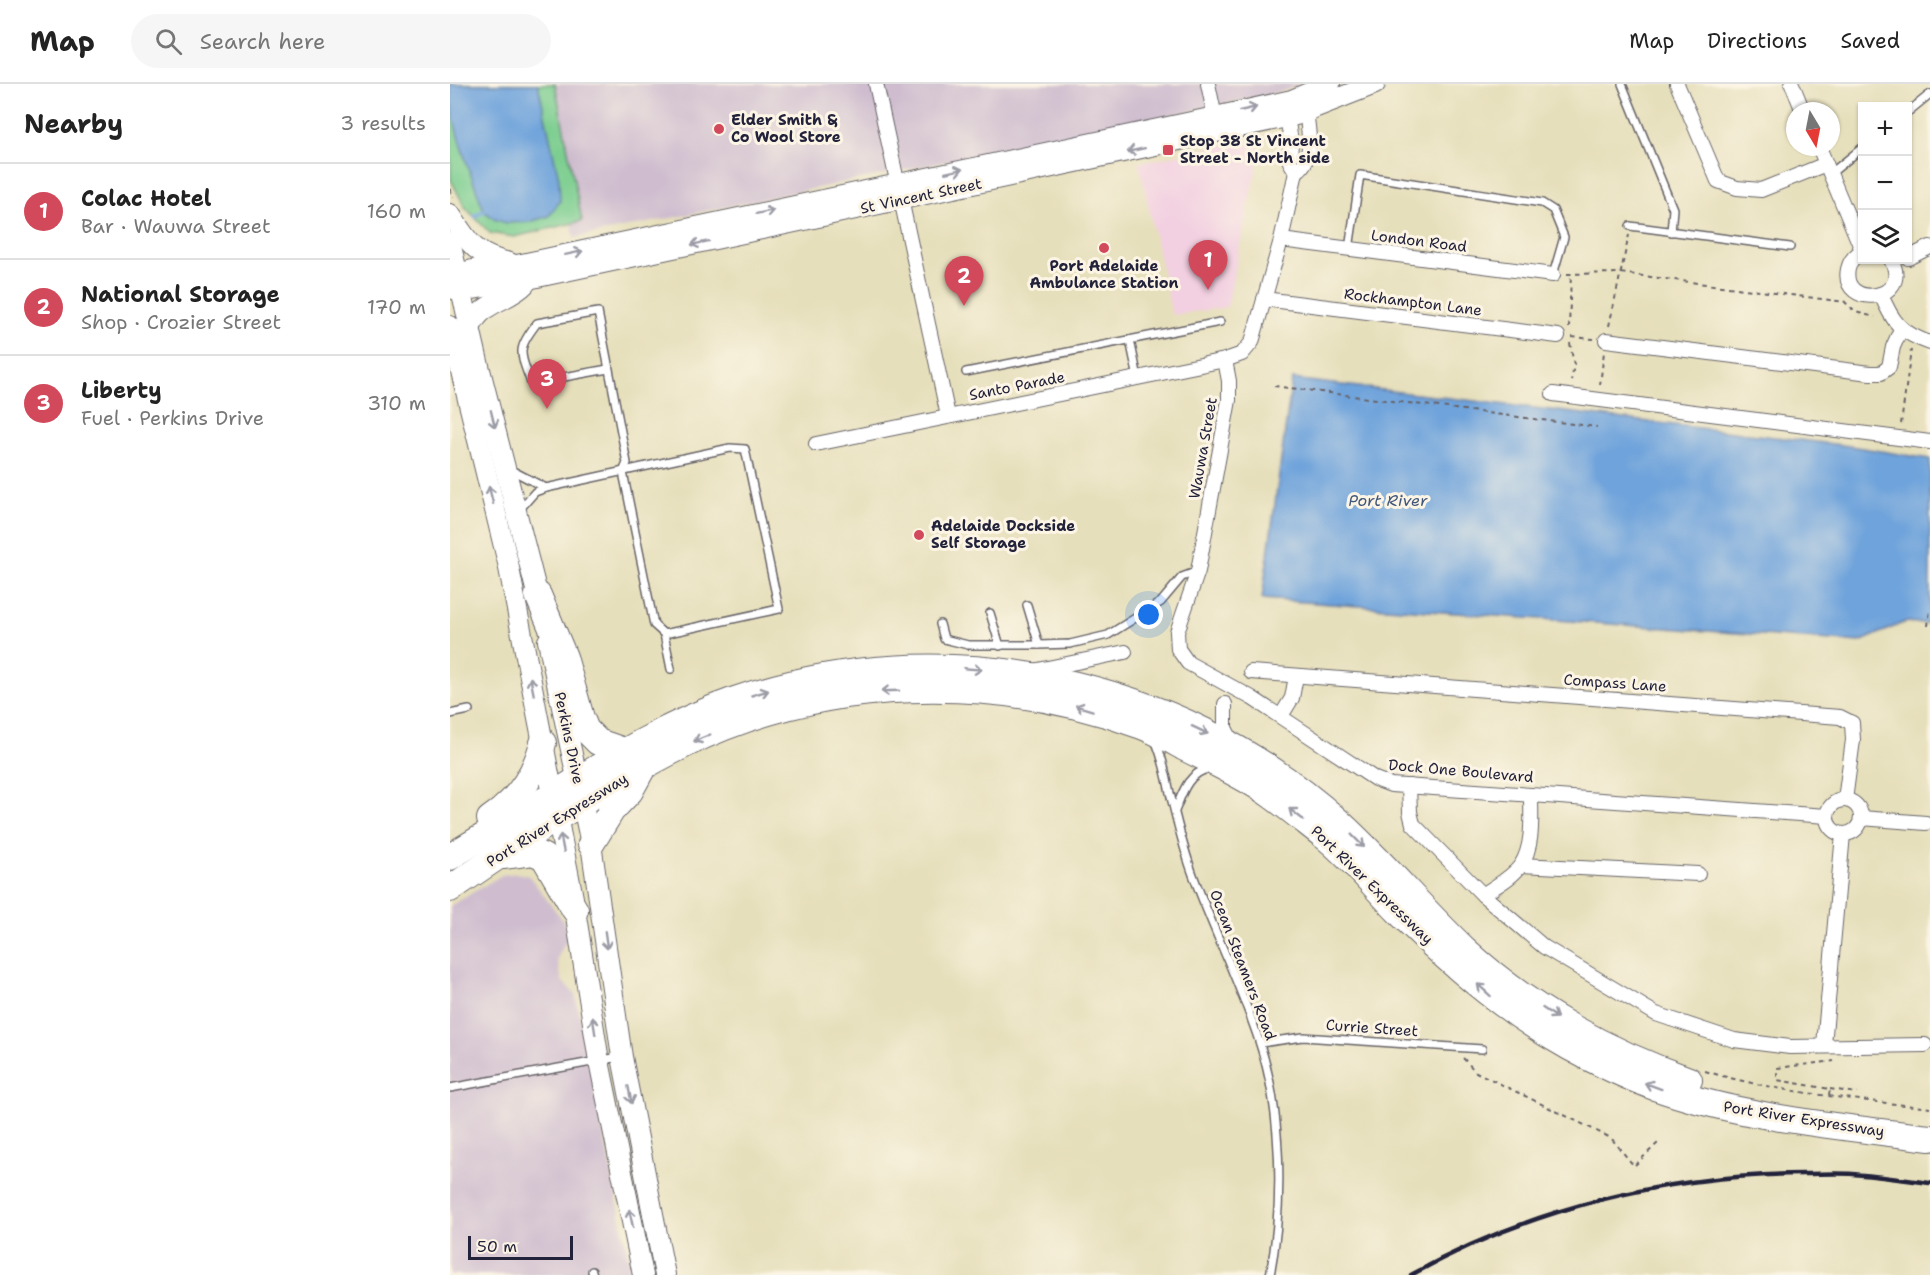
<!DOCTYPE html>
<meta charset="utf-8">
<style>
:root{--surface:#fff;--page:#f6f6f6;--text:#222;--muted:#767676;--line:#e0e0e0;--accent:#d1495b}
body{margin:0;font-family:"Shantell Sans",sans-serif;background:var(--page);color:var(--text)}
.controls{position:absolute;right:18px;top:18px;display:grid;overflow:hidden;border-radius:0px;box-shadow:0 2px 4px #0004}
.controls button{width:54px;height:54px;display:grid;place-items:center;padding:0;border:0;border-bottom:2px solid var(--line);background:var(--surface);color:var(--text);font:30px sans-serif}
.compass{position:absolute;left:1336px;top:18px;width:54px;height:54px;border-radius:50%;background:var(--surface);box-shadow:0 2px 4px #0004;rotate:170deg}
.scale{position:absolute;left:18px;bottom:15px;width:105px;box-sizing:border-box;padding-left:6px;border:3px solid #22223b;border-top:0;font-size:16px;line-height:21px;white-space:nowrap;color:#22223b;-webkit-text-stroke:4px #fcf5e5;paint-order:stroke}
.you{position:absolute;left:699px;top:531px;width:21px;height:21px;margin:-15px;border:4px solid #fff;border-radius:50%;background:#1a73e8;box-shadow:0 0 0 9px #1a73e833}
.badge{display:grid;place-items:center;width:39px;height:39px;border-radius:50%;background:var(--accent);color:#fff;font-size:20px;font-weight:700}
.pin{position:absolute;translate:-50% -50px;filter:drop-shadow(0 2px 3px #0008)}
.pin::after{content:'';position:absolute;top:32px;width:21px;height:18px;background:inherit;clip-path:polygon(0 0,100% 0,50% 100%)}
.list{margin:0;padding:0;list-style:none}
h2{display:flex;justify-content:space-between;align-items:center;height:78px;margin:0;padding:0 24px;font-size:26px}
h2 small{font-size:20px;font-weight:400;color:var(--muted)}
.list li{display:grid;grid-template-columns:39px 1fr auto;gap:18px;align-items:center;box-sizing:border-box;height:96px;padding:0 24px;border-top:2px solid var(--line)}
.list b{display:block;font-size:22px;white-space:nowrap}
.list p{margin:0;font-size:20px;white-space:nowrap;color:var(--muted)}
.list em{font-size:20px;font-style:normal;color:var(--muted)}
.icon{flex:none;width:33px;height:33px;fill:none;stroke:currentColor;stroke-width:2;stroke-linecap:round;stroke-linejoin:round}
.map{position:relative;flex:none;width:1480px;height:1191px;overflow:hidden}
header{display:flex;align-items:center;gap:36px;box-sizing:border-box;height:84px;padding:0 30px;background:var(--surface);border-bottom:2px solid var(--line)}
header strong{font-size:28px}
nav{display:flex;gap:33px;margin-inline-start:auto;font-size:21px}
.search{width:420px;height:54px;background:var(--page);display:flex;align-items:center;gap:15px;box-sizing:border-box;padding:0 21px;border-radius:33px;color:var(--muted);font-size:22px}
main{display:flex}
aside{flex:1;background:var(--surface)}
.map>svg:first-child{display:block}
</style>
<header>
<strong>Map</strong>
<div class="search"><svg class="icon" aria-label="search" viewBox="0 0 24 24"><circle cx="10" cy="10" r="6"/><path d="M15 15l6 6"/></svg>Search here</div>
<nav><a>Map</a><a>Directions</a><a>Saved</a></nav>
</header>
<main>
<aside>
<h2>Nearby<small>3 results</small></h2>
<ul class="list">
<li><span class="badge">1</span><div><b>Colac Hotel</b><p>Bar · Wauwa Street</p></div><em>160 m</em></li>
<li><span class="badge">2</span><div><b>National Storage</b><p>Shop · Crozier Street</p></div><em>170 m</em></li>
<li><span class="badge">3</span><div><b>Liberty</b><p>Fuel · Perkins Drive</p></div><em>310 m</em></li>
</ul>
</aside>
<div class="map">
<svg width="1480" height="1191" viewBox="0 0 1480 1191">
<rect width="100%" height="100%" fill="#fcf5e5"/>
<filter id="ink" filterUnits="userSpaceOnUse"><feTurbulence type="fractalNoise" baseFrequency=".0167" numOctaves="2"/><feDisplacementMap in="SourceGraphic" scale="12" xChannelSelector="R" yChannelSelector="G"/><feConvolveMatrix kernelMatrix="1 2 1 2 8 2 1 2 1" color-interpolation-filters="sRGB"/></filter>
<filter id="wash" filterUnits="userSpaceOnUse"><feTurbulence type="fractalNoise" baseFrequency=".008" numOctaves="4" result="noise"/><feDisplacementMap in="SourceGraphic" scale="24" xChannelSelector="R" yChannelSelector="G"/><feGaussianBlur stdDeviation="1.35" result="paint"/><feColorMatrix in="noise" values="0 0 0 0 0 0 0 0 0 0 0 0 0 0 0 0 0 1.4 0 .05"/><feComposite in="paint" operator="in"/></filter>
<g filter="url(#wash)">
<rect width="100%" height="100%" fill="#e6dfbb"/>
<path fill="#f2cfe1" d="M799,56L810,66L777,223L722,231L689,79Z"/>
<g fill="#cfbdcf">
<path d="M98,0H852L834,7L747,26L124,154Z"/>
<path d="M67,789L79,792L114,838L117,854L107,875L112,897L125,910L182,1191H0V822L52,791Z"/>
</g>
<path fill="#7bce90" stroke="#4e7866" stroke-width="1.5" d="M0,0H105L132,137L64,153L40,149L15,123L1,96Z"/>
<g fill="#6ea3db" stroke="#48628b" stroke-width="1.5">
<path d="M0,0H88L109,95L110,117L99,132L79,138L56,139L44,135L34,127C20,86 0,44 0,0Z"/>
<path d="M842,295L1400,362L1480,375V540L1455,538L1410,558L812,515Z"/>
</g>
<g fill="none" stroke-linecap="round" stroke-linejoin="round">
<path stroke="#6ea3db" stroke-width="4.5" d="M25,132L34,127"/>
</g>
</g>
<g filter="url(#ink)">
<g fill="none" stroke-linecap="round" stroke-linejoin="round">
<defs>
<g id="lane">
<path d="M1172,0L1223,125L1221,148"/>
<path d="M1458,28L1480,10"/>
<path d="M1380,90L1412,64"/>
<path d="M1180,142L1340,163"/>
<path d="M899,165L910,91L1092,119L1103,126L1114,153L1103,191"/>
<path d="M680,256L688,294"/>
<path d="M158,285L81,299C70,268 66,266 87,239L148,228L177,379L173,388L204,541L214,550L221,585"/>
<path d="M516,288L770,238"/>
<path d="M61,386L96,404"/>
<path d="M70,425L85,408L96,404L280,364L295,365L329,525L214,550"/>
<path d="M577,521L589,561"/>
<path d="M540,529L550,562"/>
<path d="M490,540L494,555L518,561H589L620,560L658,551L711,518L732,493L748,487"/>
<path d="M0,630L19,626"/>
<path d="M705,656C713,673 716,691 720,709C727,738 734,768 745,796C765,850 791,902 809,957C832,1026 834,1119 820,1191"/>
<path d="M725,727C732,710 738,688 759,685"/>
<path d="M810,959L853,953L1032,965"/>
<path d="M0,1004L169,973"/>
<path d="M142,1187L143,1191"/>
</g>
<g id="street">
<path d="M426,0L498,332"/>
<path d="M758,0L765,33"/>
<path d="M1227,0L1268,97L1287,104L1311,106L1376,80"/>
<path d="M1342,0L1353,27"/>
<path d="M846,31L838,39L841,57L840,78L846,88"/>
<path d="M1369,63L1412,166"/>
<path d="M831,156L1103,191"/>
<path d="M1412,167C1405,171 1400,176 1398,185C1390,226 1464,217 1441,176"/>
<path d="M1458,174L1480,163"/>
<path d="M1431,210C1442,238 1451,249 1480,259"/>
<path d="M814,215L1108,252"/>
<path d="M1156,256L1420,289H1431L1439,283L1443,263L1451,245"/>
<path d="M775,276L779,297V316L748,487L727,548L728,565L738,579L802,614L925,695L941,701L1377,732"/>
<path d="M1103,310L1480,358"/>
<path d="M366,360L775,276L792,270L802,258L831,156L846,88C864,76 859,52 857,34L846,31"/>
<path d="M583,587L675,568"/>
<path d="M801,588L1390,633L1402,639L1403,656L1395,716"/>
<path d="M775,620V644L784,661"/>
<path d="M831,632L842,614L846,592"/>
<path d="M959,702L960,728L963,740L1033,811L1094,863L1206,930L1284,956L1340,963L1475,961"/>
<circle cx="1394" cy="733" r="17"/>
<path d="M1411,734L1476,739"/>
<path d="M1071,781L1248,790"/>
<path d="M1033,811C1045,802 1062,794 1071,781C1084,761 1081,733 1081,711"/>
<path d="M1374,961L1393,750"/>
</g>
<g id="secondary">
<path d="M0,130C19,159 25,172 60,179"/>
<path d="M0,158L28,278L91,525"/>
<path d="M0,196C18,182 46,184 67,181L765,33L842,16L880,0"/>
<path d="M0,204L12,207L78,195L846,31L925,0"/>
<path d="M0,242L58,479L123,814"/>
<path d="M20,244C33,216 58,218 75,200"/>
<path d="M98,557L141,760L172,973L215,1191"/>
<path d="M126,832L149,977L193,1191"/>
</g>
<g id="highway">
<path d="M88,511L114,573L131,634L136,646L148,658L174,667"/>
<path d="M40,735C67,717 85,691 93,659"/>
<path d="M141,760L162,726L180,707L192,685"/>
<path d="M53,772L83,768L94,773L125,826"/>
<path d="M0,773C28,755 57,739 85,722C150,682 213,641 285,616C490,545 728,593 889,738C933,778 971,824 1014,865C1077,924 1158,968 1239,996"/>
<path d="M0,805C76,753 152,702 234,661C374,592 543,588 689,641C704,646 719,655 733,663C763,678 794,692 821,711C839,724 856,738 874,752C902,774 925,804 950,829C1000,880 1056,928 1119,963C1144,977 1175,992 1202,1002C1291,1034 1387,1042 1480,1054"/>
</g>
</defs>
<use href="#lane" stroke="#676468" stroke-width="10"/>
<use href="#street" stroke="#676468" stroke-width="16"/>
<use href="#secondary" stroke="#676468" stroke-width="22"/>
<use href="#highway" stroke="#676468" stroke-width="28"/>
<g stroke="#676468" stroke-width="2" stroke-dasharray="4.5 4.5" stroke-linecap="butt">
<path d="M0,105L3,114"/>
<path d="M1117,190L1170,189L1395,218"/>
<path d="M1394,217L1405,228L1425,233"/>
<path d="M1159,242L1179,151"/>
<path d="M1119,244L1121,190"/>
<path d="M1122,253L1144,255"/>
<path d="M1120,259L1124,281L1121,297"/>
<path d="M1150,301L1154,268"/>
<path d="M824,302L1147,343"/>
<path d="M1451,340L1461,266"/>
<path d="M1478,542L1480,525"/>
<path d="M1013,974L1026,988L1161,1054L1184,1082L1209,1058"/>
<path d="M1255,987C1328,1009 1405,1015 1480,1024"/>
<path d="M1380,1005L1407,1009"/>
<path d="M1379,1011L1380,1005L1327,996V984L1384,977"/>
</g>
<use href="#lane" stroke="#fff" stroke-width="7"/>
<use href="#street" stroke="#fff" stroke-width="14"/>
<use href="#secondary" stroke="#fff" stroke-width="20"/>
<use href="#highway" stroke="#fff" stroke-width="26"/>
<path stroke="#22223b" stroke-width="4.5" d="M961,1191C1081,1124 1216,1091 1353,1090C1370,1090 1387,1089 1403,1090C1429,1092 1455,1096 1480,1099"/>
</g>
<defs><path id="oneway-shaft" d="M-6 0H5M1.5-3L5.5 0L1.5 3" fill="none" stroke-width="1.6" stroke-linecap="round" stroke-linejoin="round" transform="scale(1.5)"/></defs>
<g stroke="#9c9ca7">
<use href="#oneway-shaft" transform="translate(798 25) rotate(-13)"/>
<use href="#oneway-shaft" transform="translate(686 66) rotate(168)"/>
<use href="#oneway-shaft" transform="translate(504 87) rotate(-12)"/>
<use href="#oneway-shaft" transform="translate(315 128) rotate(-12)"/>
<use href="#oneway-shaft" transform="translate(250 159) rotate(168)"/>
<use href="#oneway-shaft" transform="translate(124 169) rotate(-12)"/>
<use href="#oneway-shaft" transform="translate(43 335) rotate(76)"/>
<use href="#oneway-shaft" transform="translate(41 411) rotate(-104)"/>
<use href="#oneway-shaft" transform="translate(523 585) rotate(5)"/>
<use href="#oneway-shaft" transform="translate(82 602) rotate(-101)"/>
<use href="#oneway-shaft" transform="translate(440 607) rotate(178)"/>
<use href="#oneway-shaft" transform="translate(310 609) rotate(-16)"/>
<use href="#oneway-shaft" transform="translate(634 624) rotate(-163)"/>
<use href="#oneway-shaft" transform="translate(750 646) rotate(25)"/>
<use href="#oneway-shaft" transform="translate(252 654) rotate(157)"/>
<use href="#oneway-shaft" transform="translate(846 730) rotate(-142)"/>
<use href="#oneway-shaft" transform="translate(908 757) rotate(45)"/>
<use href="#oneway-shaft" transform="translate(112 759) rotate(-101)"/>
<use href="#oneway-shaft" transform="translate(156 856) rotate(82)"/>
<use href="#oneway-shaft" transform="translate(1034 906) rotate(-138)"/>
<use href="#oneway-shaft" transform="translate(1100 929) rotate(33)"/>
<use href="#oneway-shaft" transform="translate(144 942) rotate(-99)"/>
<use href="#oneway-shaft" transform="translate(1203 1002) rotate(-160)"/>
<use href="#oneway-shaft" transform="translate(180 1011) rotate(79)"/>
<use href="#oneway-shaft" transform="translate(181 1134) rotate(-102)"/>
</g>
</g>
<g fill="#d1495b" stroke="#fcf5e5" stroke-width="2">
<circle cx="269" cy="45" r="6"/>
<rect x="712" y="60" width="12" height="12" rx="3"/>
<circle cx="654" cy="164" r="6"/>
<circle cx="469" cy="451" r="6"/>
</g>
<g text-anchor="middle" stroke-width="6" stroke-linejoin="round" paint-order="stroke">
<g font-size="15" font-weight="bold" fill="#22223b" stroke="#fcf5e5" text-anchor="start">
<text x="281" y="41">Elder Smith &amp;<tspan x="281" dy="17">Co Wool Store</tspan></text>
<text x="730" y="62">Stop 38 St Vincent<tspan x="730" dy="17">Street - North side</tspan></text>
<text x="654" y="187" text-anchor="middle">Port Adelaide<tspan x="654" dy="17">Ambulance Station</tspan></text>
<text x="481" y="447">Adelaide Dockside<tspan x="481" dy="17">Self Storage</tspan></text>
</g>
<g font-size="15" fill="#22223b" stroke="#fcf5e5">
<text transform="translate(471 112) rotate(-12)" y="5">St Vincent Street</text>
<text transform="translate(969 157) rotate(7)" y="5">London Road</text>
<text transform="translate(963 218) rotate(7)" y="5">Rockhampton Lane</text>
<text transform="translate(567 302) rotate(-11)" y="5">Santo Parade</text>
<text transform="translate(753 364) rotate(-80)" y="5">Wauwa Street</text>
<text transform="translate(1165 599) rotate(4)" y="5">Compass Lane</text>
<text transform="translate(119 654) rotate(78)" y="5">Perkins Drive</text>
<text transform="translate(1011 687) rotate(5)" y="5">Dock One Boulevard</text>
<text transform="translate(107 736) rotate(-32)" y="5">Port River Expressway</text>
<text transform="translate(922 801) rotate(44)" y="5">Port River Expressway</text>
<text transform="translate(793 881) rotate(69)" y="5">Ocean Steamers Road</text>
<text transform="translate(922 944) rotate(4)" y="5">Currie Street</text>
<text transform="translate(1354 1035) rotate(9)" y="5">Port River Expressway</text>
</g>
<g font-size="16" font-style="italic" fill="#40567b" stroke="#fcf5e5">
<text x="938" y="422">Port River</text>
</g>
</g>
</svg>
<div class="controls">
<button>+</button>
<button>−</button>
<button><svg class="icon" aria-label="layers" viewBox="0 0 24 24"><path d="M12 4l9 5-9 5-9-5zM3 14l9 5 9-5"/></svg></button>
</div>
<svg class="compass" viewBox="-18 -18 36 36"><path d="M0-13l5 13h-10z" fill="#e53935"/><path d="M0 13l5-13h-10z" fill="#767676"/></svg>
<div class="scale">50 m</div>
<div class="you"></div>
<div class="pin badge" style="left:758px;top:206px">1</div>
<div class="pin badge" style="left:514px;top:222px">2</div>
<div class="pin badge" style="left:97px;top:325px">3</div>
</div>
</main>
